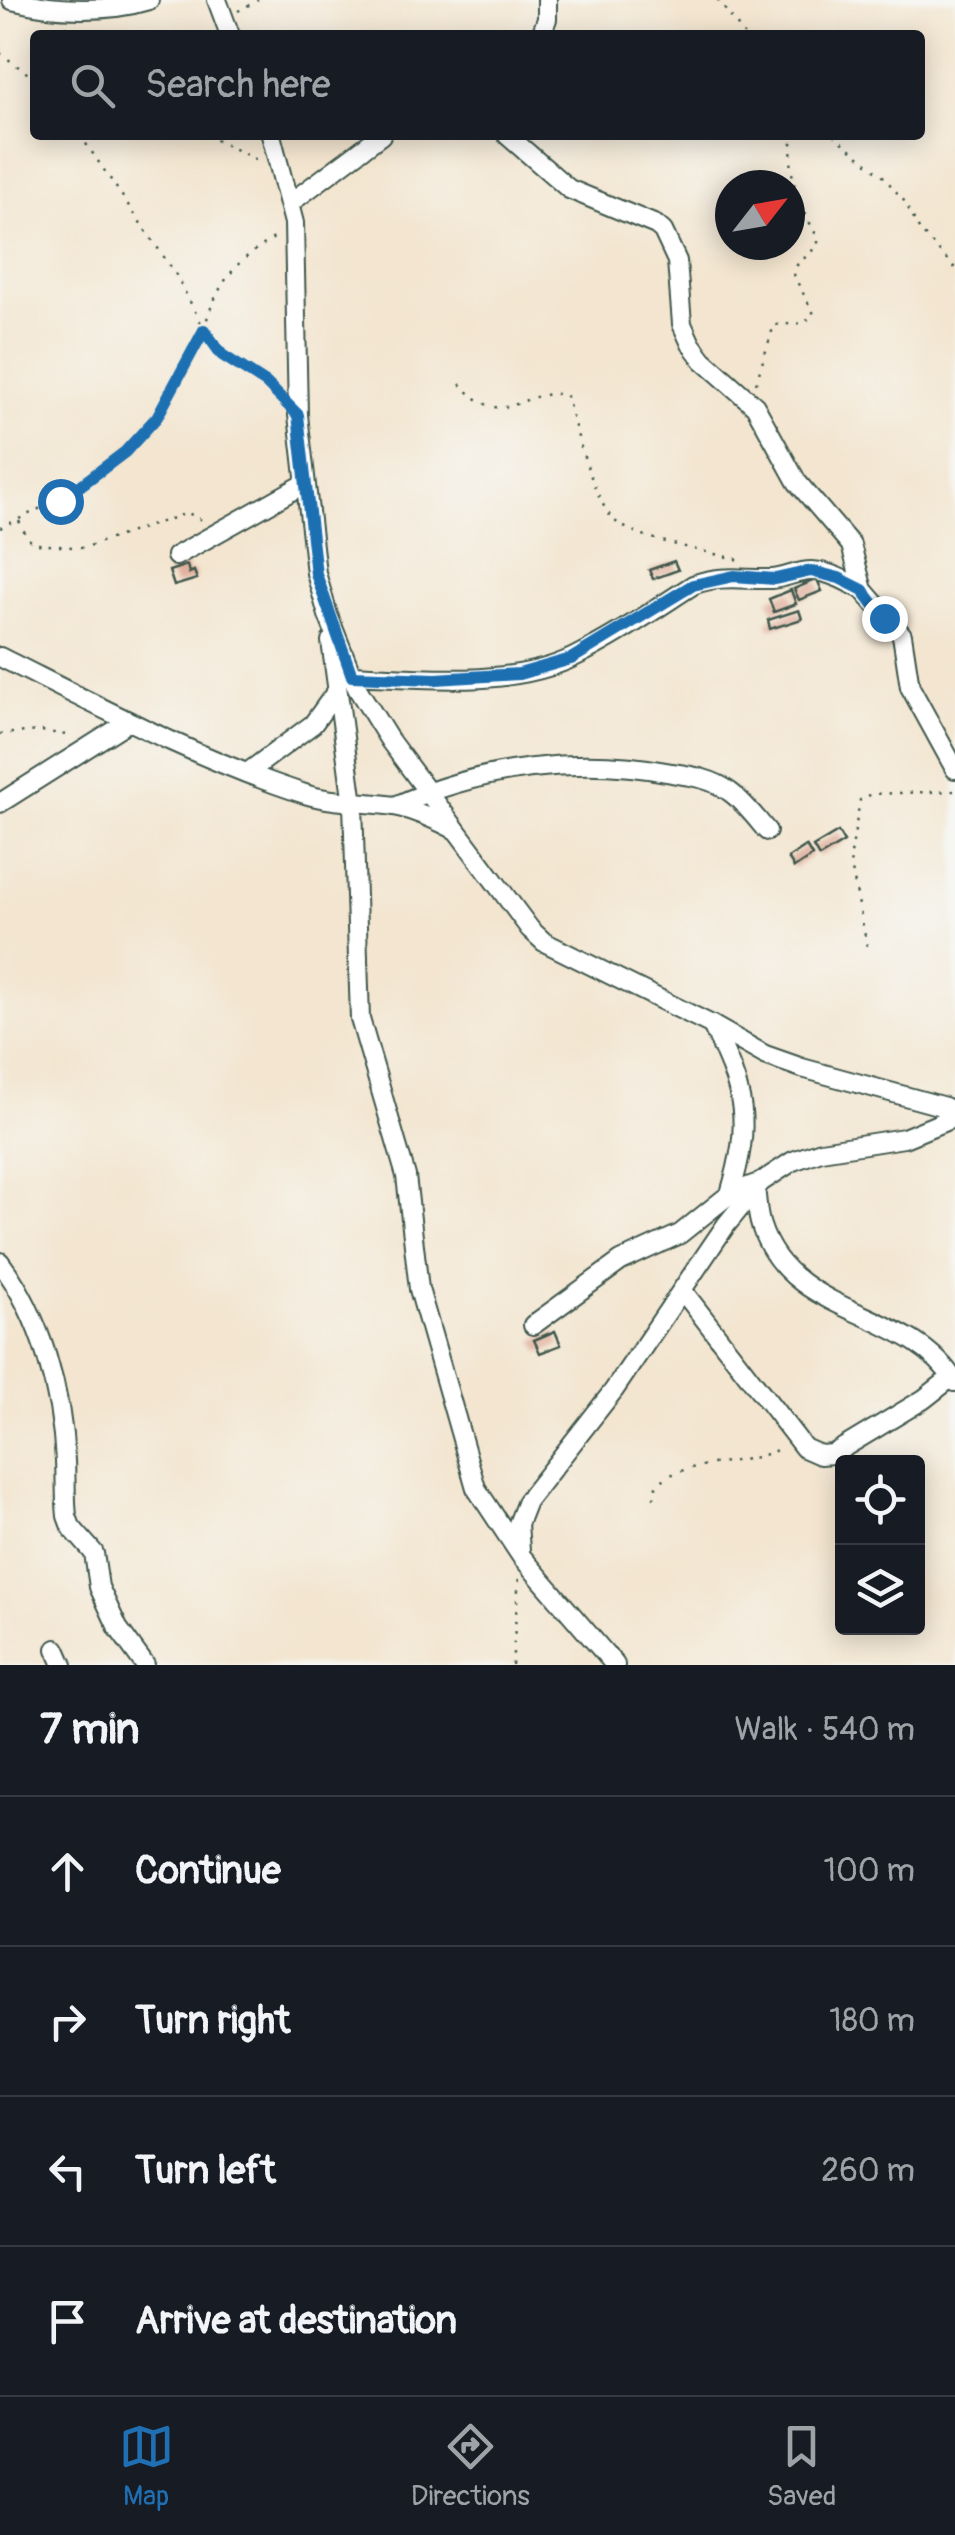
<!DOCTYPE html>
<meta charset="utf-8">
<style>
:root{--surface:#171b24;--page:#242831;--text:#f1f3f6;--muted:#9ea1a6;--line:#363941;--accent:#1f6fb2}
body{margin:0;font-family:Pangolin,sans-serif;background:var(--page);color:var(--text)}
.controls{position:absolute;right:30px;bottom:30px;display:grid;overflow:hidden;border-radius:10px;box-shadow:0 5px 25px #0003}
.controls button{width:90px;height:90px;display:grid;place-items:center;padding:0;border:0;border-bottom:2px solid var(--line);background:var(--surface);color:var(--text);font:50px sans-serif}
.compass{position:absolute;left:715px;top:170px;width:90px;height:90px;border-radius:50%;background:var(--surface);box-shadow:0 5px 25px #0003;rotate:59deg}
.stop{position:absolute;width:30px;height:30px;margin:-22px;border:8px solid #1f6fb2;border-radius:50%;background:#fff}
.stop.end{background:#1f6fb2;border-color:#fff;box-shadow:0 2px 10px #0008}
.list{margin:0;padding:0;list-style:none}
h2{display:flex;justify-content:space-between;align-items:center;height:130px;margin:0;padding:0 40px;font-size:42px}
h2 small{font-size:32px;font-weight:400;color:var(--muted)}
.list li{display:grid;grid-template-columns:65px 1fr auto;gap:30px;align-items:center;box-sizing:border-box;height:150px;padding:0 40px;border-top:2px solid var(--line)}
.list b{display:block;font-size:38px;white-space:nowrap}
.list em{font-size:32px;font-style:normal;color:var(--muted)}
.icon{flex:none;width:55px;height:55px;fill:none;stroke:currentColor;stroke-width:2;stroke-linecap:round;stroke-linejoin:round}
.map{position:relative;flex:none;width:955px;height:1665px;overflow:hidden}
.search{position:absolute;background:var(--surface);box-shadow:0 5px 25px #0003;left:30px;right:30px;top:30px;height:110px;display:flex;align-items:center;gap:25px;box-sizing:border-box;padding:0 35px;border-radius:10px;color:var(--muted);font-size:38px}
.sheet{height:730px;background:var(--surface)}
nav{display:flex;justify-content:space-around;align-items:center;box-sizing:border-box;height:140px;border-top:2px solid var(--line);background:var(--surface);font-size:28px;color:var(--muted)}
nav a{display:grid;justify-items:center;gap:5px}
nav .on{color:var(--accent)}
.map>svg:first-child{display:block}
</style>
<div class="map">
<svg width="955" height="1665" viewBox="0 0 955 1665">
<rect width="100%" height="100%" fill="#f6f6f2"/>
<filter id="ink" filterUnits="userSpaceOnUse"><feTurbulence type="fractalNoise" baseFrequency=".01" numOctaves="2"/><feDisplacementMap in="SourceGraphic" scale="20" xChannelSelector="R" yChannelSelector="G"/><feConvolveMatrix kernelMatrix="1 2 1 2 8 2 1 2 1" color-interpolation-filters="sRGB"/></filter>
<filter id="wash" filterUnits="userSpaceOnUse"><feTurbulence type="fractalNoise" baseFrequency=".0048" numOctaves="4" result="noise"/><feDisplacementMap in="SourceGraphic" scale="40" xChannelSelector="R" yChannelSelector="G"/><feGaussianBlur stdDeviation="2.25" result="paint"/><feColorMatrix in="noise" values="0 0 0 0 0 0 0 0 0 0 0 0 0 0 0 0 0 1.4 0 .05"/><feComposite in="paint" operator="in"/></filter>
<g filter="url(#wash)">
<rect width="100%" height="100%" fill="#f3e5cf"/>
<g id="blocks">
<g fill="#e0af9b">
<path d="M674,561L678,570L653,579L649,570Z"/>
<path d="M187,565L189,573L194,571L197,579L174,586L169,571Z"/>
<path d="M817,579L822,591L799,600L794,589Z"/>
<path d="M791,590L796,604L774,612L769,599Z"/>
<path d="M799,610L802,619L770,629L768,620Z"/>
<path d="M838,832L844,842L819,857L813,847Z"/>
<path d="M806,846L812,856L794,868L788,858Z"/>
<path d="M555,1331L561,1345L540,1353L534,1340Z"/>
</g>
</g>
</g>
<g filter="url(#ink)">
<use href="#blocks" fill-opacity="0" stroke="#3f564b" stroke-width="2.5"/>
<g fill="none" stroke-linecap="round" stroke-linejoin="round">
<defs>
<g id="street">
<path d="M12,0C54,11 107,13 149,0"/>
<path d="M217,0L230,35"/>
<path d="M541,35L547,19V0"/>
<path d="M271,135L294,223L298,415L316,573L328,615L357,688L390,741L530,929L544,942L712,1025L765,1055L802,1068L945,1107L955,1113"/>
<path d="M507,135L569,189L656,225L663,231L677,261L682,324L691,344L703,360L755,406L797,482L851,545L863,590L902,635L910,687L955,769"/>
<path d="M290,203L381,135"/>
<path d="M176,556L304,484"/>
<path d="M331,641L353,804L360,1019L406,1176L419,1289L476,1488L521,1556L615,1665"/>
<path d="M0,657C100,707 201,761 308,795C338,804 369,801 399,807C419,812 437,820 456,830"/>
<path d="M352,675C420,678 511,688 574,657C615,637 654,610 693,585C720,574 744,580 772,579C785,578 798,571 811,571C829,571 848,582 863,590"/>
<path d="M247,773L313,724L336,692"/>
<path d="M0,803L128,722"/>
<path d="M395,806C482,767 579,755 672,773C693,776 713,779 730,792C744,802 756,818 767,831"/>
<path d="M712,1025C745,1094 752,1120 730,1194"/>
<path d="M755,1188C757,1200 757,1215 761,1226C790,1318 910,1307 955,1382"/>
<path d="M0,1262C41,1316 62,1394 65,1461C66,1480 65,1498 67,1516L71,1527L94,1553L99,1587L118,1628L145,1665"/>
<path d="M682,1290L804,1448L820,1455L833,1454L924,1399L952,1377"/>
<path d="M533,1325L621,1261L680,1234L730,1194L756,1184"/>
<path d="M520,1550L518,1524L527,1501L614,1390L726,1225L761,1182L793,1161L821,1151L904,1138L955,1117"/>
<path d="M56,1649L63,1665"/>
</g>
</defs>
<use href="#street" stroke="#3f564b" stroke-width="22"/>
<g stroke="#3f564b" stroke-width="2.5" stroke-dasharray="2.5 8" stroke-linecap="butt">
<path d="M718,0L744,35"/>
<path d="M238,11L258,0"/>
<path d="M65,26L76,35"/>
<path d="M0,53L35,79"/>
<path d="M80,135L175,273L211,342L231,363L266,383L280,395"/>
<path d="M206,135L261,162"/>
<path d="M834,135L883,176L905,202L920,231L955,268"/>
<path d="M756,383L774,325L804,323L814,314L794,276L797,265L818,245V238C797,200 787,179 793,135"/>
<path d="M460,384C506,432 514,391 563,394L567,397C574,424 595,505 615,521C638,540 712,552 743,561"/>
<path d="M19,521L28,539L37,544L83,548L188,513L205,522"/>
<path d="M0,528C59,500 116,472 156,418C170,399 197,351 204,329C210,307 219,286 235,268C246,255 264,245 278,235"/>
<path d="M0,734L42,731L72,736"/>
<path d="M867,946L850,860L860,800L872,794L955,791"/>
<path d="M654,1498L655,1488C670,1464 727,1464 752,1458C763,1456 773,1451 783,1448"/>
<path d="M512,1665L519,1577"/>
</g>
<use href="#street" stroke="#fff" stroke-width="18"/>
</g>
</g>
<g fill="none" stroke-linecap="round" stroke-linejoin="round" filter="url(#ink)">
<path stroke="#1f6fb2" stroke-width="12" d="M60,501L125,452L157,417L204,330L222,355L266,383L298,415L316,574L352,676L436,679L519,674L571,659L693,585L734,576L775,579L811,571L839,578L863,590L884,618"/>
</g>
</svg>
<div class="controls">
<button><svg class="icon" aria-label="locate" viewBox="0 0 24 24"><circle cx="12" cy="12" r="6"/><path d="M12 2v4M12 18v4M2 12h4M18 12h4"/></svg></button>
<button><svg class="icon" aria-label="layers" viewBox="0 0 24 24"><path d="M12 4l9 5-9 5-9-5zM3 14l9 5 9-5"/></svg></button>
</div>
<svg class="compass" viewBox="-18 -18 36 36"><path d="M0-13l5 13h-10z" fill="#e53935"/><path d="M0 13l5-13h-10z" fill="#9ea1a6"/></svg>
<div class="stop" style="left:60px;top:501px"></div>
<div class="stop end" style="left:884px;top:618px"></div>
<div class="search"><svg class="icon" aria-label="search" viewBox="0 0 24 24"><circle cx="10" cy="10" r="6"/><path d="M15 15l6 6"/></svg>Search here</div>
</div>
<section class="sheet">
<h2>7 min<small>Walk · 540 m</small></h2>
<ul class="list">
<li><svg class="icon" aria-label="ahead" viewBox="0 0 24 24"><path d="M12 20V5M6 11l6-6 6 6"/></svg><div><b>Continue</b></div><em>100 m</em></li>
<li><svg class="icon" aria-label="right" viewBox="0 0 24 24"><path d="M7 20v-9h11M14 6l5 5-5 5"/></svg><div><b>Turn right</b></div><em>180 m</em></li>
<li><svg class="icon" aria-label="left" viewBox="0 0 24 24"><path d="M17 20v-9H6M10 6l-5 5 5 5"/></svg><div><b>Turn left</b></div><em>260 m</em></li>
<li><svg class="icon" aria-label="arrive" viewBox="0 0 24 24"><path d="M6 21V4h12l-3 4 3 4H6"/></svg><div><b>Arrive at destination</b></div></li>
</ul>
</section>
<nav>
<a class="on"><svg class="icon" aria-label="map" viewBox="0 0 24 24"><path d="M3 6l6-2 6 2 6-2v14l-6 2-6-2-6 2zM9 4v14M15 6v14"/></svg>Map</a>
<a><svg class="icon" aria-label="directions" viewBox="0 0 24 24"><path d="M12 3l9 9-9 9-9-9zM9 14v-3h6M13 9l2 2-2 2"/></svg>Directions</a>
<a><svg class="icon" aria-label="saved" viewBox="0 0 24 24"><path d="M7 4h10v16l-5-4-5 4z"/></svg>Saved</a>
</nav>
